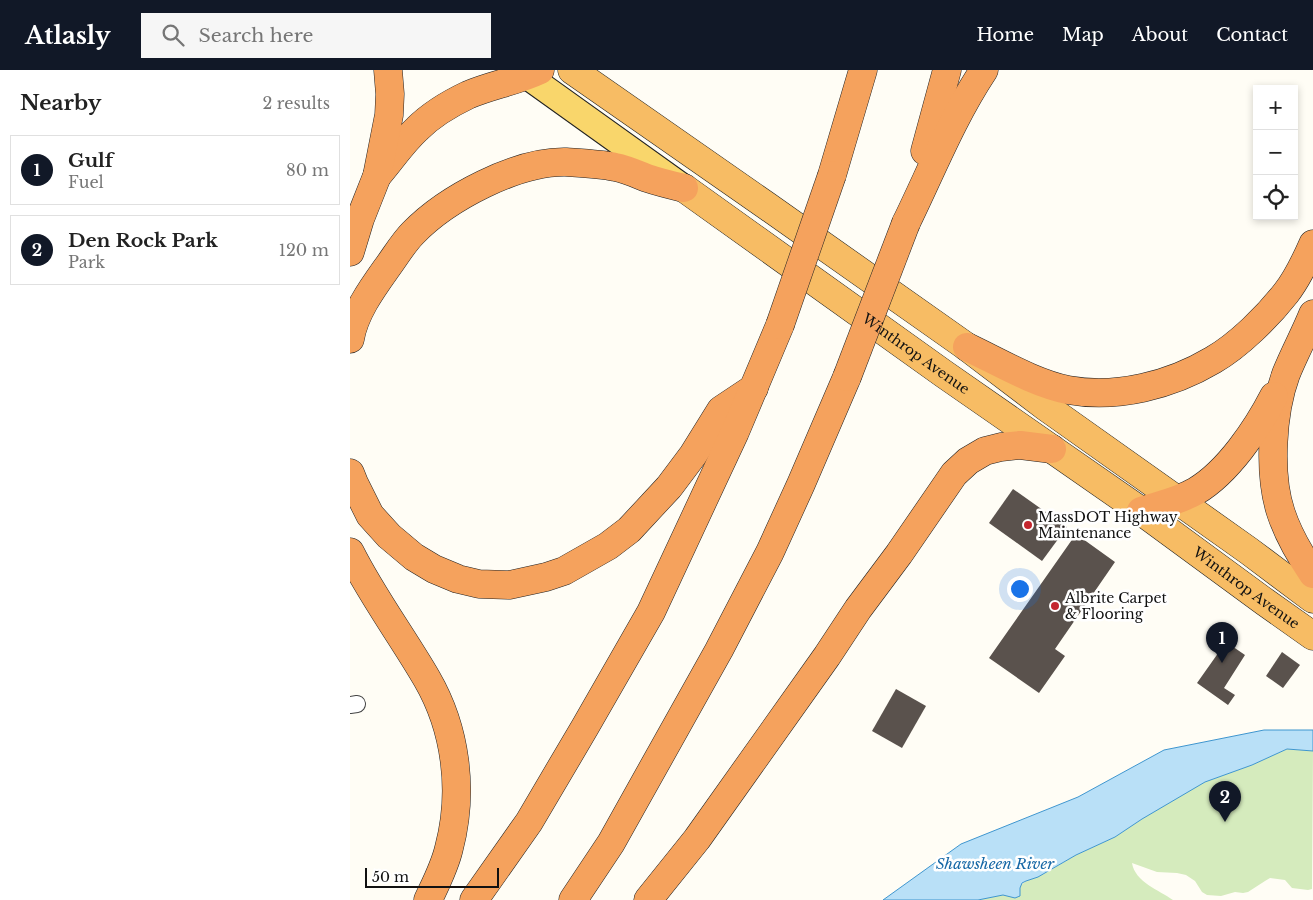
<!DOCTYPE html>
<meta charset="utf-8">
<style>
:root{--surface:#fff;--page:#f6f6f6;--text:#222;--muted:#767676;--line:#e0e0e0;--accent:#111827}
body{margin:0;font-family:"Libre Baskerville",serif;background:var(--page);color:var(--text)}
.controls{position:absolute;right:15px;top:15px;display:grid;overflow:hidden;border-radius:0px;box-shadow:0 2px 8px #0003}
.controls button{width:45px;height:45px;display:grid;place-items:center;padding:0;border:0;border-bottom:1px solid var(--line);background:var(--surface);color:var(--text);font:25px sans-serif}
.scale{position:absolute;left:15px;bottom:12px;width:134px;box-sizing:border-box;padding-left:5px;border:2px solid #111;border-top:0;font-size:14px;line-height:18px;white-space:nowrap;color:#111;-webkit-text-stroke:4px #fff;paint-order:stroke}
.you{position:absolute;left:669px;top:518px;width:18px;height:18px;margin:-12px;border:4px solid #fff;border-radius:50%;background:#1a73e8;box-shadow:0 0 0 8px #1a73e833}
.badge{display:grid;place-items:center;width:32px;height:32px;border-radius:50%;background:var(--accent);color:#fff;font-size:16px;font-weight:700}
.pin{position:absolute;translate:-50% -41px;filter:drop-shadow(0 1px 2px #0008)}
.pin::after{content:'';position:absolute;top:26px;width:18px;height:15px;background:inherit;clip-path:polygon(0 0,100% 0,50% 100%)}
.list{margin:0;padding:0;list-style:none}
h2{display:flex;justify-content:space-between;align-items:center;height:65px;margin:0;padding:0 20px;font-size:21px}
h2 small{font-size:16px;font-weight:400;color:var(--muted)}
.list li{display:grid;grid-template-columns:32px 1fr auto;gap:15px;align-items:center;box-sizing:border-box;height:70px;margin:0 10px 10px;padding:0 10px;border:1px solid var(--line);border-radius:0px}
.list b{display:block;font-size:19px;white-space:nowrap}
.list p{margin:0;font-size:16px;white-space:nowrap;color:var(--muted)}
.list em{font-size:16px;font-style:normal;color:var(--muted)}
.icon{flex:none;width:28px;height:28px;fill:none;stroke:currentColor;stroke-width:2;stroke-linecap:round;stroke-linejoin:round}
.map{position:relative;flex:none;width:963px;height:830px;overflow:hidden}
header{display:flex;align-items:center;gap:30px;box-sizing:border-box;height:70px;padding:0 25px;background:var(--accent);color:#fff}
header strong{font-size:24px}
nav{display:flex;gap:28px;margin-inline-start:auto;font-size:18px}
.search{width:350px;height:45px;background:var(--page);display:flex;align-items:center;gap:12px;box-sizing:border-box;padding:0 18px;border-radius:0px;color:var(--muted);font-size:19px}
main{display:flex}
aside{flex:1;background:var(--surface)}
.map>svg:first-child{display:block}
</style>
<header>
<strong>Atlasly</strong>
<div class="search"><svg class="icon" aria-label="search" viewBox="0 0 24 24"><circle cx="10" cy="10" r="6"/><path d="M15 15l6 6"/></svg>Search here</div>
<nav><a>Home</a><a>Map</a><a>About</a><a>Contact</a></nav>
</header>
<main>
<aside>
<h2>Nearby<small>2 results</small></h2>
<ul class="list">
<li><span class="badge">1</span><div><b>Gulf</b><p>Fuel</p></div><em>80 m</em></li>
<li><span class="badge">2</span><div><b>Den Rock Park</b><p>Park</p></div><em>120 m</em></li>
</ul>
</aside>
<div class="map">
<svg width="963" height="830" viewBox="0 0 963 830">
<rect width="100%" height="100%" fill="#fffdf5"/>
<path fill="#d5ebbd" d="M937,679L963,680L962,819L958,820L942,818L935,810L920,808L915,811L898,822L893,823L885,822L871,826L857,825L852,822L845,811L836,805L827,803L807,802L782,793C785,812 809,820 823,830H627C634,828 641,826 649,825C656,824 663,829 670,826V816L676,811L694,804L726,785L765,767L792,749L841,719L855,712L902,695Z"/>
<path fill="#b9e0f7" stroke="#3f96cf" d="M914,660H963V681L937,679L902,695L855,712L792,749L765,767L726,785L688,807L676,811L672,813L670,818V826L665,828L653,825L628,830H533L611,774L728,727L814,680Z"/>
<g fill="#5a524d">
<path d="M663,419L717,457L692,491L639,453Z"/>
<path d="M726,464L765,492L705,579L715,586L689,623L639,588Z"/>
<path d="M876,572L895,585L874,618L885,625L878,635L847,613Z"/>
<path d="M932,582L950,595L933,618L916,606Z"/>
<path d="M546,619L576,636L552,678L522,661Z"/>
</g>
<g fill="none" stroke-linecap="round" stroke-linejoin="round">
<defs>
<path id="minor" d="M0,635L7,634"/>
<path id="primary" d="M169,0L331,116"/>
<g id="trunk">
<path d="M222,0L417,136L617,277L696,337L899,481L963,529"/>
<path id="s1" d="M334,118L594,304L791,441L915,532L963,566"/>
</g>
<g id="motorway">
<path d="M575,81L597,0"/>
<path d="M482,105L513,0"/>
<path d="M27,106C40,91 52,73 67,59C81,45 99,34 118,25C141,15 167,11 190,0"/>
<path d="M556,153C581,102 602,48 634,0"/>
<path d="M0,182L10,149L27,106L39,45L40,24L38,0"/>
<path d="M963,244C955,264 944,284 936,304C922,342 918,404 931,443C938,464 950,485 963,504"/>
<path d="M0,269C4,244 21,220 36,199C45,187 53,173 63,163C97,128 167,91 216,92C230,93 251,94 265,97C276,99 287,104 297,108C309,112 321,115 334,118"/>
<path d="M617,277C649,292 684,313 718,320C767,329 821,315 863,290C889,275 918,246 936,223C947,209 956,190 963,174"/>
<path d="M0,403L4,413L20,445L39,466L64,487L84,499L108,509L129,514L159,515L196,507L214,501L258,476L279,460L319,417L343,385L371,340L404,318"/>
<path d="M791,441C809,435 829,431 846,421C878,402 907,359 924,326"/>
<path d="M0,482C22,526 52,566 77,609C106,659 114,721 99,778C95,796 86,813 78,830"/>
<path d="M124,830L179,752L235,657L301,542L385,362L430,255"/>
<path d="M223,830L261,773L369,580L420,482L451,414L497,307"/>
<path d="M298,830L347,769L477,586L508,539L549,484L604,404L618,391L635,381L651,377L670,375L702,379"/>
</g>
</defs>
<use href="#minor" stroke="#444" stroke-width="18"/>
<use href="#primary" stroke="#222" stroke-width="28"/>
<use href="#trunk" stroke="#222" stroke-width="29"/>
<use href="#motorway" stroke="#222" stroke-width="29"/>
<use href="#minor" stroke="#fff" stroke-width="16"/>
<use href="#primary" stroke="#f9d66b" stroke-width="26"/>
<use href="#trunk" stroke="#f7bc64" stroke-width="28"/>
<use href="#motorway" stroke="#f5a25d" stroke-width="28"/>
<defs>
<g id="motorway-bridge">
<path d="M430,255L482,105"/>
<path d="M497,307L556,153"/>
</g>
</defs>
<use href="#motorway-bridge" stroke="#222" stroke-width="29" stroke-linecap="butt"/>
<use href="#motorway-bridge" stroke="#f5a25d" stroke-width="28"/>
</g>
<g fill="#c4262e" stroke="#fff" stroke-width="2">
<circle cx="678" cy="455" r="5"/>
<circle cx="705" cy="536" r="5"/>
</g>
<g text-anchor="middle" stroke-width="5" stroke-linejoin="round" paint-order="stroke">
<g font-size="14" fill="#111" stroke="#fff">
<text dy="5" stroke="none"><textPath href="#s1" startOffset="285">Winthrop Avenue</textPath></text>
<text dy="5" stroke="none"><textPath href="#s1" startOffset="690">Winthrop Avenue</textPath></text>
</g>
<g font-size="14" fill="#111" stroke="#fff" text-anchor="start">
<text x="688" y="452">MassDOT Highway<tspan x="688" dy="16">Maintenance</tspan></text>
<text x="715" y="533">Albrite Carpet<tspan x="715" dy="16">&amp; Flooring</tspan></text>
</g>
<g font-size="15" font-style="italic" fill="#1768a6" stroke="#fff">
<text x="645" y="799">Shawsheen River</text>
</g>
</g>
</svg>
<div class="controls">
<button>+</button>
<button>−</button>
<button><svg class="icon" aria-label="locate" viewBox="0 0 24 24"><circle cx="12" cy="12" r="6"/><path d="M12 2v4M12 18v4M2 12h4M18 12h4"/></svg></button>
</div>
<div class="scale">50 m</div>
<div class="you"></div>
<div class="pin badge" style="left:872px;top:593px">1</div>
<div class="pin badge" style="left:875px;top:752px">2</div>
</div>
</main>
